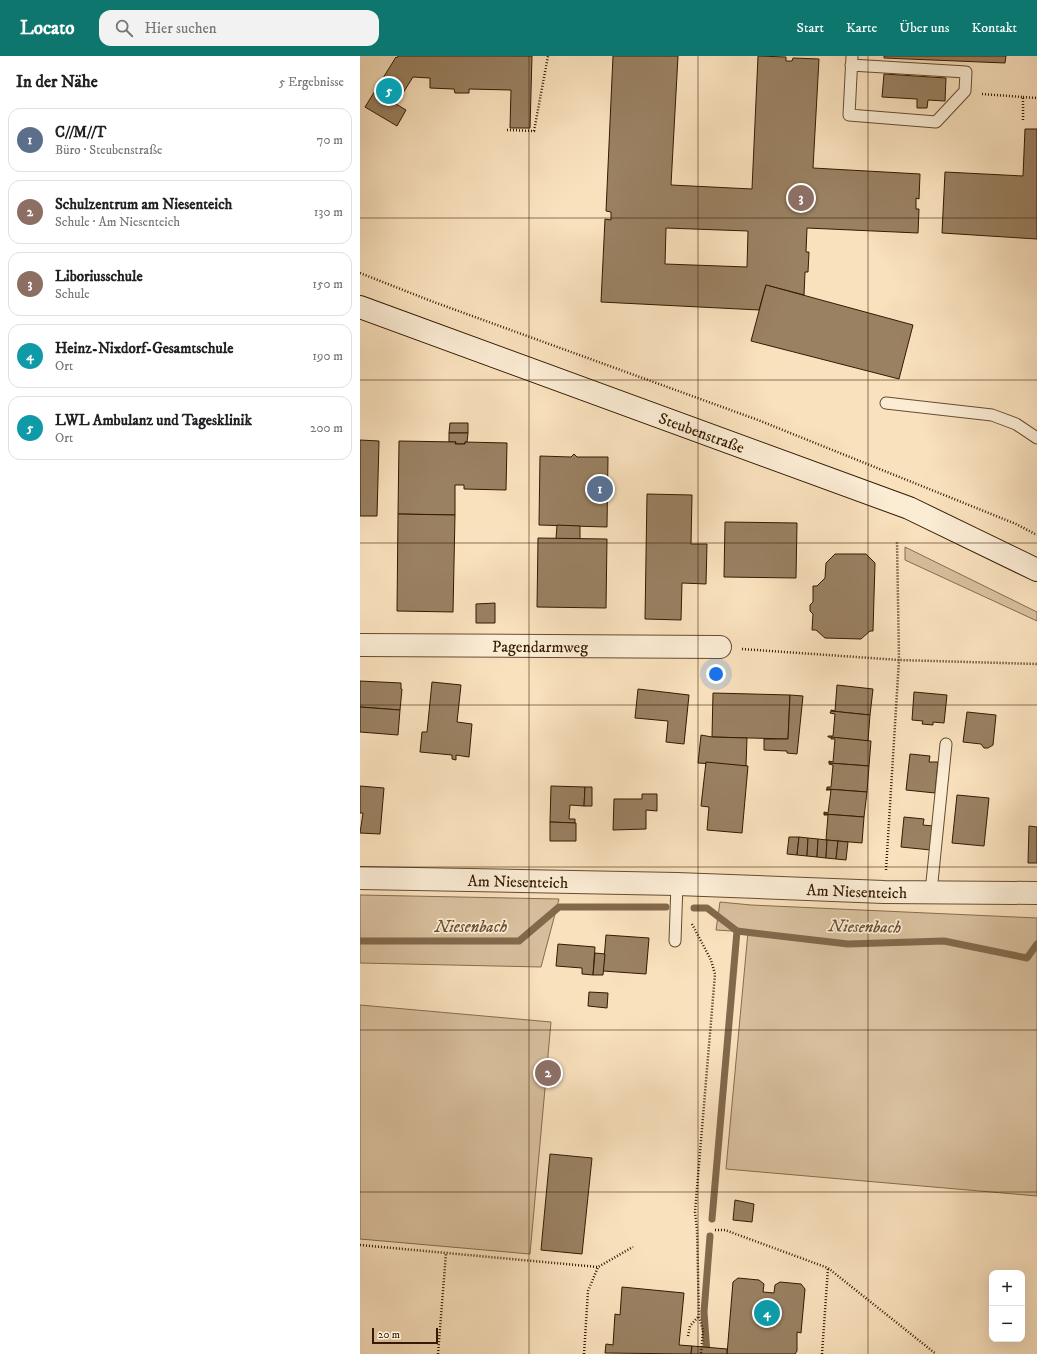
<!DOCTYPE html>
<html lang="de">
<meta charset="utf-8">
<style>
:root{--surface:#fff;--page:#f2f2f2;--text:#202124;--muted:#757577;--line:#e0e0e0;--accent:#0f766e}
body{margin:0;font-family:"IM FELL DW Pica",serif;background:var(--page);color:var(--text)}
.controls{position:absolute;right:12px;bottom:12px;display:grid;overflow:hidden;border-radius:8px;box-shadow:0 4px 16px #0002}
.controls button{width:36px;height:36px;display:grid;place-items:center;padding:0;border:0;border-bottom:1px solid var(--line);background:var(--surface);color:var(--text);font:20px sans-serif}
.scale{position:absolute;left:12px;bottom:10px;width:66px;box-sizing:border-box;padding-left:4px;border:2px solid #341a00;border-top:0;font-size:11px;line-height:14px;white-space:nowrap;color:#341a00;-webkit-text-stroke:3px #fbecd4;paint-order:stroke}
.you{position:absolute;left:356px;top:618px;width:14px;height:14px;margin:-10px;border:3px solid #fff;border-radius:50%;background:#1a73e8;box-shadow:0 0 0 6px #1a73e833}
.badge{display:grid;place-items:center;width:26px;height:26px;border-radius:50%;background:var(--accent);color:#fff;font-size:13px;font-weight:700}
.pin{position:absolute;translate:-50% -50%;border:2px solid #fff;box-shadow:0 1px 4px #0006}
.list{margin:0;padding:0;list-style:none}
h2{display:flex;justify-content:space-between;align-items:center;height:52px;margin:0;padding:0 16px;font-size:17px}
h2 small{font-size:13px;font-weight:400;color:var(--muted)}
.list li{display:grid;grid-template-columns:26px 1fr auto;gap:12px;align-items:center;box-sizing:border-box;height:64px;margin:0 8px 8px;padding:0 8px;border:1px solid var(--line);border-radius:12px}
.list b{display:block;font-size:15px;white-space:nowrap}
.list p{margin:0;font-size:13px;white-space:nowrap;color:var(--muted)}
.list em{font-size:13px;font-style:normal;color:var(--muted)}
.icon{flex:none;width:22px;height:22px;fill:none;stroke:currentColor;stroke-width:2;stroke-linecap:round;stroke-linejoin:round}
.map{position:relative;flex:none;width:677px;height:1298px;overflow:hidden}
header{display:flex;align-items:center;gap:24px;box-sizing:border-box;height:56px;padding:0 20px;background:var(--accent);color:#fff}
header strong{font-size:19px}
nav{display:flex;gap:22px;margin-inline-start:auto;font-size:14px}
.search{width:280px;height:36px;background:var(--page);display:flex;align-items:center;gap:10px;box-sizing:border-box;padding:0 14px;border-radius:12px;color:var(--muted);font-size:15px}
main{display:flex}
aside{flex:1;background:var(--surface)}
.map>svg:first-child{display:block}
</style>
<header>
<strong>Locato</strong>
<div class="search"><svg class="icon" aria-label="search" viewBox="0 0 24 24"><circle cx="10" cy="10" r="6"/><path d="M15 15l6 6"/></svg>Hier suchen</div>
<nav><a>Start</a><a>Karte</a><a>Über uns</a><a>Kontakt</a></nav>
</header>
<main>
<aside>
<h2>In der Nähe<small>5 Ergebnisse</small></h2>
<ul class="list">
<li><span class="badge" style="background:#5c6f8a">1</span><div><b>C//M//T</b><p>Büro · Steubenstraße</p></div><em>70 m</em></li>
<li><span class="badge" style="background:#8d6e63">2</span><div><b>Schulzentrum am Niesenteich</b><p>Schule · Am Niesenteich</p></div><em>130 m</em></li>
<li><span class="badge" style="background:#8d6e63">3</span><div><b>Liboriusschule</b><p>Schule</p></div><em>150 m</em></li>
<li><span class="badge" style="background:#0f9aa8">4</span><div><b>Heinz-Nixdorf-Gesamtschule</b><p>Ort</p></div><em>190 m</em></li>
<li><span class="badge" style="background:#0f9aa8">5</span><div><b>LWL Ambulanz und Tagesklinik</b><p>Ort</p></div><em>200 m</em></li>
</ul>
</aside>
<div class="map">
<svg width="677" height="1298" viewBox="0 0 677 1298">
<rect width="100%" height="100%" fill="#f9e1bd"/>
<filter id="stains"><feTurbulence type="fractalNoise" baseFrequency=".005" numOctaves="4"/><feColorMatrix values="0 0 0 0 .2 0 0 0 0 .09 0 0 0 0 .02 0 0 0 .5 -.17"/></filter>
<radialGradient id="worn" r=".72"><stop offset=".6" stop-color="#630" stop-opacity="0"/><stop offset="1" stop-color="#630" stop-opacity=".3"/></radialGradient>
<g fill="#d8bf9d" stroke="#866c4e">
<path d="M545,491L677,556V565L545,504Z"/>
<path d="M0,839L199,843L181,911L0,907Z"/>
<path d="M360,846L391,849L677,862V1140L366,1113L388,876L356,874Z"/>
<path d="M0,949L191,966L170,1198L0,1183Z"/>
</g>
<g fill="none" stroke-linecap="round" stroke-linejoin="round">
<g stroke="#82694b" stroke-width="7">
<path d="M334,852H347L377,875L488,888L584,885L667,902L677,888"/>
<path d="M0,885H159L199,851H306"/>
<path d="M352,1163L377,875"/>
<path d="M347,1298L344,1256L350,1180"/>
</g>
</g>
<g fill="#9a8162" stroke="#341a00" fill-rule="evenodd">
<path d="M38,0H172L170,72H150L151,34L109,33V37H95L94,33L70,32V22L53,21L36,48L46,54L37,70L5,51L36,1L37,2Z"/>
<path d="M253,0H318L311,129L392,133L398,0L426,1V5H432L433,2L459,3L453,112L560,118L559,143L556,142V153H559L558,177L447,172L446,196H449L448,216H445L444,239L406,229L399,254L241,246L245,163L251,164V156L246,155ZM306,172L388,175L387,211L305,208Z"/>
<path d="M524,0H646L645,7L524,2Z"/>
<path d="M524,18L586,22L585,45L568,44L567,52H557V43L522,41Z"/>
<path d="M665,73H677V183L582,177L585,116L663,120Z"/>
<path d="M406,229L553,269L539,323L391,285Z"/>
<path d="M90,367H108V377H89Z"/>
<path d="M89,377H108L107,386H105V388H95L96,386H89Z"/>
<path d="M0,384L19,385L17,460H0Z"/>
<path d="M39,385L96,386L95,388H105V386L147,387L146,434L104,433V429H95V459L38,458Z"/>
<path d="M214,398L217,401H248L247,471L179,469L180,400L211,401Z"/>
<path d="M287,438L332,439L331,488H347L346,528L322,527L321,564L285,563Z"/>
<path d="M38,458L95,459L93,556L37,555Z"/>
<path d="M365,466L437,467L436,522L364,521Z"/>
<path d="M197,469L220,470V483H196Z"/>
<path d="M178,482L247,483L246,552L177,551Z"/>
<path d="M475,498H506L515,507L513,575H510L501,583L465,582L456,574H452L453,558L450,555V549L453,546V530H457L465,522L466,507Z"/>
<path d="M135,547V567H116V548Z"/>
<path d="M0,625L41,627V633H42L40,654L0,651Z"/>
<path d="M72,626L101,629L97,666L112,668L109,701L96,699V704L92,703V699L60,696L62,676H67Z"/>
<path d="M477,629L513,633L510,659L471,655V654L475,655Z"/>
<path d="M278,633L329,639L324,688L306,686L308,665L275,662Z"/>
<path d="M554,636L587,639L584,667L573,666V669L562,668L563,665L552,664Z"/>
<path d="M353,637L430,639L428,683L352,681Z"/>
<path d="M430,639L443,640L437,698L427,697V695L404,694V683H428Z"/>
<path d="M0,651L40,654L38,679L0,676Z"/>
<path d="M471,655L510,659L508,685L468,681V680H473L475,658L470,657Z"/>
<path d="M607,656L636,659L633,689L628,692H624L621,688L603,686Z"/>
<path d="M341,679L352,681L387,682L386,710L338,707Z"/>
<path d="M471,681L511,685L509,710L469,707V705L473,706L475,683H471Z"/>
<path d="M550,698L570,700L569,706H578L575,737L546,734Z"/>
<path d="M346,706L388,710L382,777L347,774L349,751L341,750Z"/>
<path d="M469,707L509,710L507,736L467,733V731H471L473,709L469,708Z"/>
<path d="M0,730L24,732L20,778L0,777L3,757H0Z"/>
<path d="M191,730L225,731L224,750L210,749L209,763H215V767L190,766Z"/>
<path d="M225,731H232V750H224Z"/>
<path d="M467,733L507,736L504,761L464,758V756L468,757L471,734H466Z"/>
<path d="M282,738H297V755L286,754V773L253,774L254,743H282Z"/>
<path d="M597,739L629,742L624,790L592,787Z"/>
<path d="M464,758L504,761L502,787L466,784L468,759H464Z"/>
<path d="M544,761L564,763L563,769L573,770L571,794L541,791Z"/>
<path d="M190,766L216,767V785H190Z"/>
<path d="M669,770L677,771V807H668Z"/>
<path d="M429,781H439L437,799L427,798Z"/>
<path d="M439,781L448,782L447,800L437,799Z"/>
<path d="M448,782L458,783L457,801L447,800Z"/>
<path d="M458,783L467,784L466,802L457,801Z"/>
<path d="M467,784L478,785L476,803L466,802Z"/>
<path d="M478,785L488,786L486,804L476,803Z"/>
<path d="M246,879L289,882L286,918L243,915Z"/>
<path d="M198,888L235,891L233,919L222,918V912L196,910Z"/>
<path d="M235,897L245,898L243,919H233Z"/>
<path d="M229,936L248,937L247,952L228,950Z"/>
<path d="M190,1098L232,1102L222,1198L181,1194Z"/>
<path d="M375,1144L394,1148L392,1166L373,1164Z"/>
<path d="M378,1222L399,1224L404,1228L403,1236L414,1237L415,1229L420,1226L441,1228L445,1233L441,1277L437,1276V1295L435,1298H367L373,1226Z"/>
<path d="M262,1231L324,1237L319,1289L332,1290L331,1298L245,1297L246,1288L253,1289L255,1258L260,1259Z"/>
<path d="M332,1290L367,1293V1298H331Z"/>
</g>
<g fill="none" stroke-linecap="round" stroke-linejoin="round">
<defs>
<g id="lane">
<path d="M491,9L606,16L605,35L576,66L489,59L492,0"/>
<path d="M526,347L632,359L656,368L677,382"/>
<path d="M571,836L586,688"/>
<path d="M315,885L317,828"/>
</g>
<g id="street">
<path id="s1" d="M0,589L360,591"/>
<path id="s2" d="M0,822L317,828L524,836L677,837"/>
</g>
<g id="secondary">
<path id="s3" d="M0,251L549,452L677,514"/>
</g>
</defs>
<use href="#lane" stroke="#654c2f" stroke-width="13"/>
<use href="#street" stroke="#654c2f" stroke-width="24"/>
<use href="#secondary" stroke="#341a00" stroke-width="24"/>
<g stroke="#341a00" stroke-width="2.5" stroke-dasharray="1 2" stroke-linecap="butt">
<path d="M622,38L663,41V64"/>
<path d="M663,41L677,42"/>
<path d="M147,74L174,75L188,0"/>
<path d="M0,217L71,245L398,364L656,468L677,479"/>
<path d="M382,593L539,604L677,608"/>
<path d="M526,814L539,604L537,485"/>
<path d="M332,868L351,904L355,918L335,1156L337,1174L339,1260L343,1275L341,1298"/>
<path d="M355,1174H365L468,1212L576,1298"/>
<path d="M0,1189L238,1211"/>
<path d="M328,1280L330,1270L339,1260"/>
<path d="M78,1298L86,1197"/>
<path d="M224,1298L228,1235L238,1211L273,1191"/>
<path d="M462,1298L468,1212"/>
</g>
<use href="#lane" stroke="#fbecd4" stroke-width="11"/>
<use href="#street" stroke="#fbecd4" stroke-width="22"/>
<use href="#secondary" stroke="#fbecd4" stroke-width="22"/>
</g>
<path fill="none" stroke="#341a00" stroke-width="1" stroke-opacity="0.55" d="M169,0V1298M338,0V1298M508,0V1298M0,162H677M0,324H677M0,487H677M0,649H677M0,811H677M0,974H677M0,1136H677"/>
<g text-anchor="middle" stroke-width="3.5" stroke-linejoin="round" paint-order="stroke">
<g font-size="16" fill="#341a00" stroke="#fbecd4">
<text dy="6" stroke="none"><textPath href="#s3" startOffset="364">Steubenstraße</textPath></text>
<text dy="6" stroke="none"><textPath href="#s1" startOffset="180">Pagendarmweg</textPath></text>
<text dy="6" stroke="none"><textPath href="#s2" startOffset="158">Am Niesenteich</textPath></text>
<text dy="6" stroke="none"><textPath href="#s2" startOffset="497">Am Niesenteich</textPath></text>
</g>
<g font-size="17" font-style="italic" fill="#684e32" stroke="#fbecd4">
<text x="111" y="876">Niesenbach</text>
<text transform="translate(505 870) rotate(1)" y="6">Niesenbach</text>
</g>
</g>
<rect width="100%" height="100%" filter="url(#stains)"/>
<rect width="100%" height="100%" fill="url(#worn)"/>
</svg>
<div class="controls">
<button>+</button>
<button>−</button>
</div>
<div class="scale">20 m</div>
<div class="you"></div>
<div class="pin badge" style="left:240px;top:433px;background:#5c6f8a">1</div>
<div class="pin badge" style="left:188px;top:1017px;background:#8d6e63">2</div>
<div class="pin badge" style="left:441px;top:142px;background:#8d6e63">3</div>
<div class="pin badge" style="left:407px;top:1257px;background:#0f9aa8">4</div>
<div class="pin badge" style="left:29px;top:35px;background:#0f9aa8">5</div>
</div>
</main>
